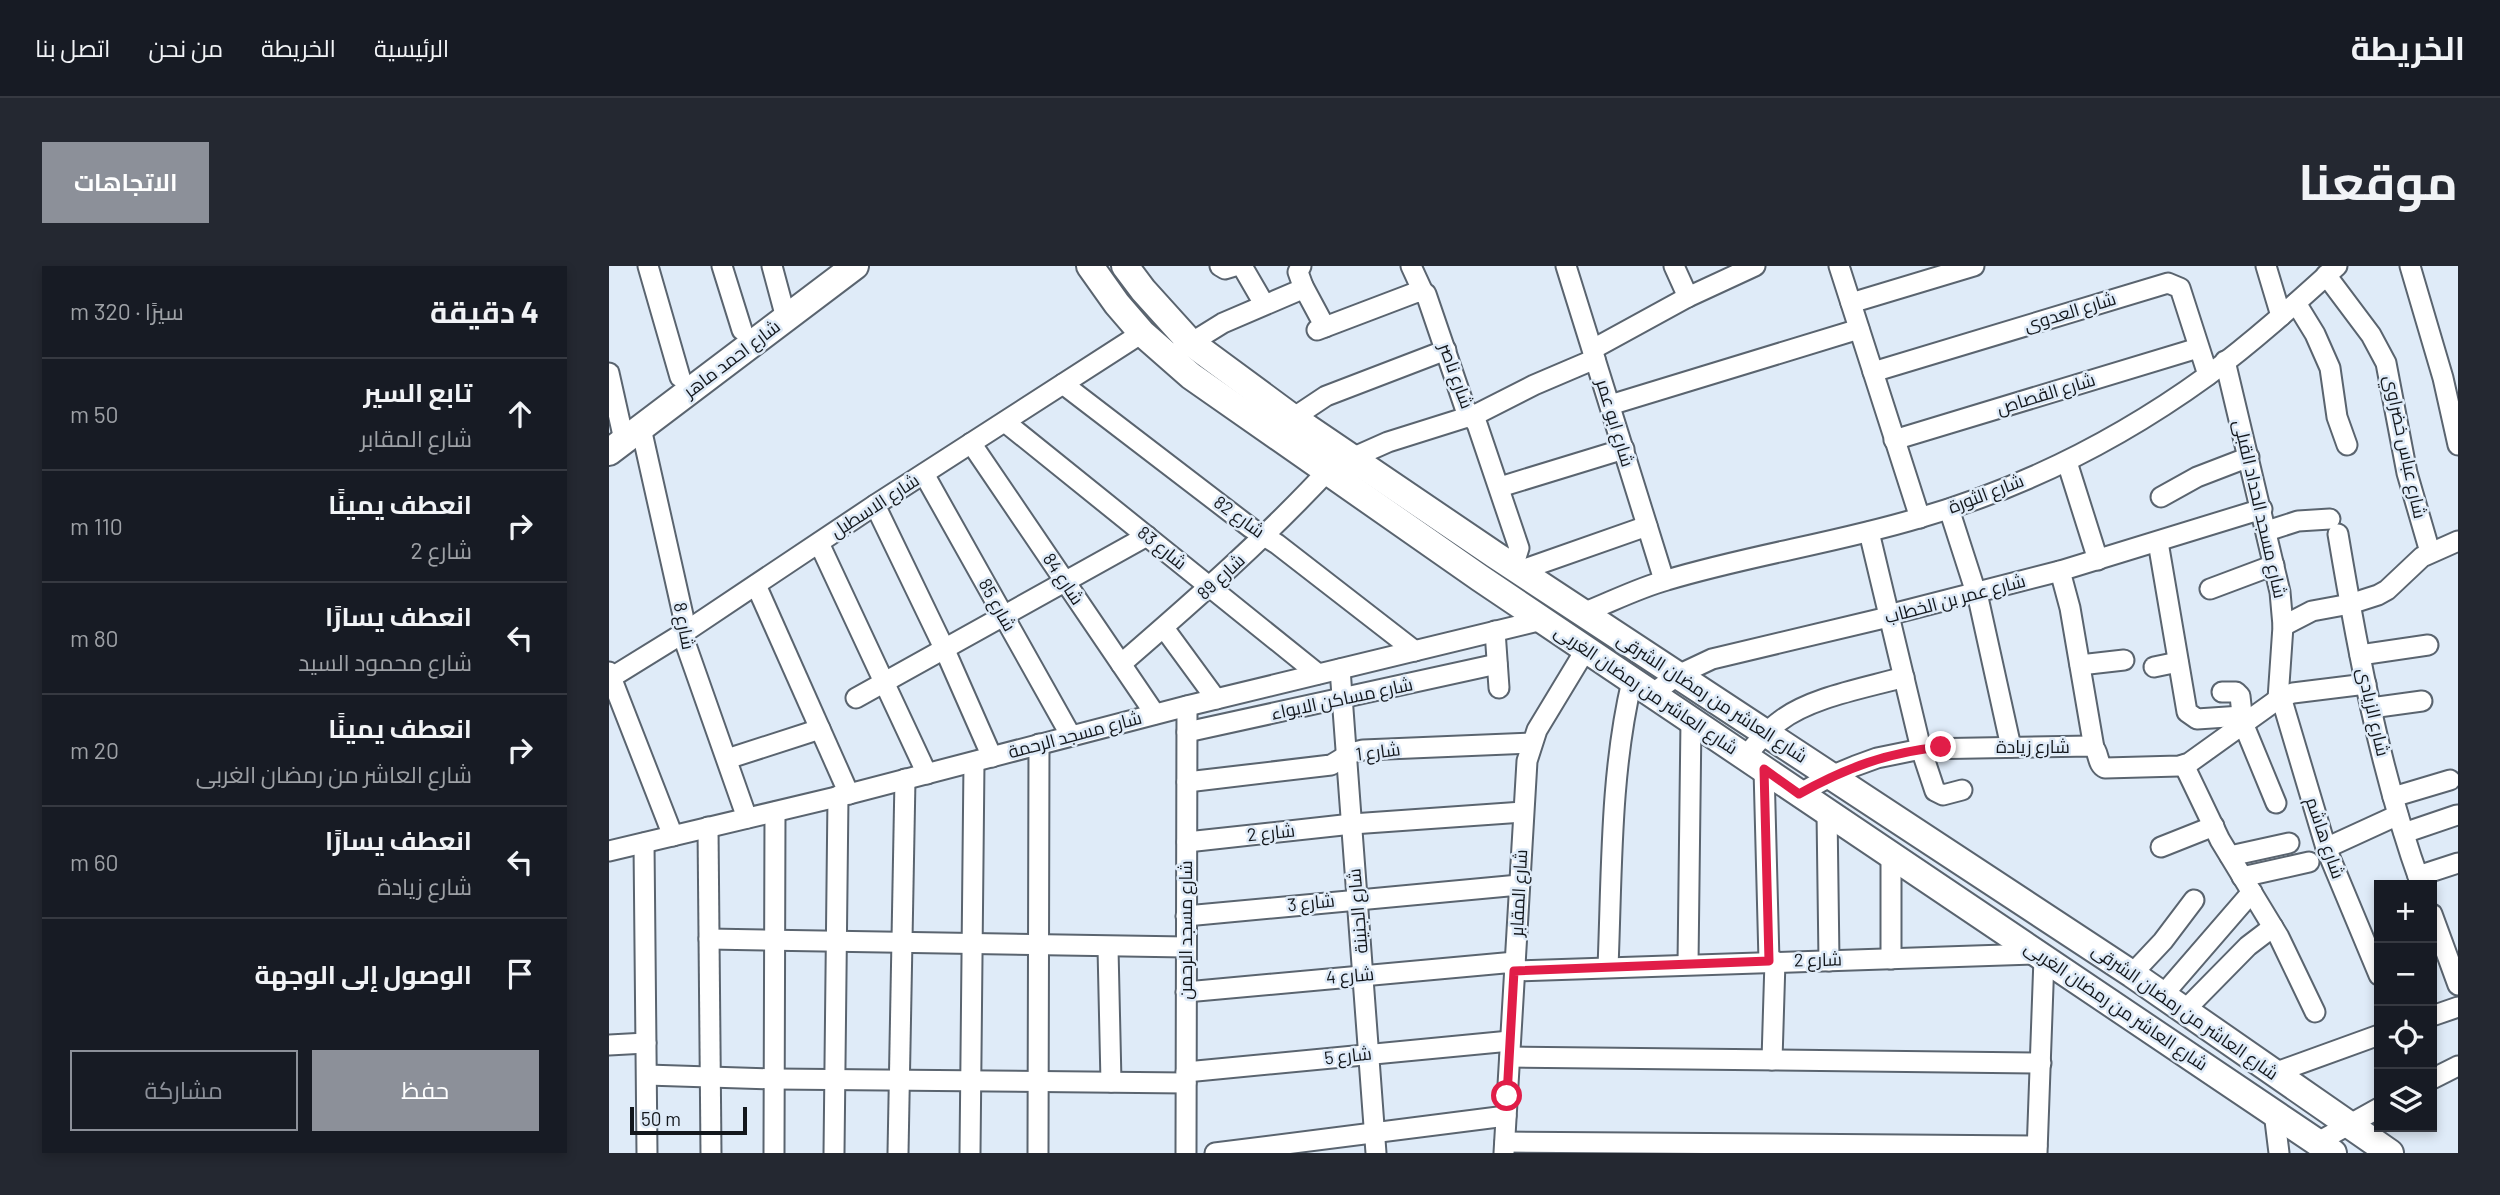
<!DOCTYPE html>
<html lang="ar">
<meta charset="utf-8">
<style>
:root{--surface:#171b24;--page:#242831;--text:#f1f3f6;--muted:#9ea1a6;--line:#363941;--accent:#8c9099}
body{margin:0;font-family:Barlow,Cairo,sans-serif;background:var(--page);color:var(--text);direction:rtl}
.controls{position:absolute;right:21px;bottom:21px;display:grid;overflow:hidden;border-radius:0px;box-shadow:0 4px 10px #0003}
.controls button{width:63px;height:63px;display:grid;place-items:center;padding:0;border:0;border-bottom:2px solid var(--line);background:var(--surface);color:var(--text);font:35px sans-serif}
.scale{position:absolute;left:21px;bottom:18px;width:117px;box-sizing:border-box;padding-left:7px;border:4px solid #13171c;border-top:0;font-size:19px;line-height:24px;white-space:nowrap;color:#13171c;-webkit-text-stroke:5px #dfebf8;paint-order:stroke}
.stop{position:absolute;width:21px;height:21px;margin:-16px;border:5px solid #e11d48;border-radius:50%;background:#fff}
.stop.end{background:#e11d48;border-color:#fff;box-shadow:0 2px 7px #0008}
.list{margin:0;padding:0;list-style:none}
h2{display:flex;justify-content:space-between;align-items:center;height:91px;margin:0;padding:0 28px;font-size:30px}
h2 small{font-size:23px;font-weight:400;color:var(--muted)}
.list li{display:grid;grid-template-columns:46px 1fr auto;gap:21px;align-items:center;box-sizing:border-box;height:112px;padding:0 28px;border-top:2px solid var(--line)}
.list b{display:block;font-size:26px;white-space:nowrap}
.list p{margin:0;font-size:23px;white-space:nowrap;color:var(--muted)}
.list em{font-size:23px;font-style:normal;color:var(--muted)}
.actions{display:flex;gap:14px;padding:21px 28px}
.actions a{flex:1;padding:16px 0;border:2px solid var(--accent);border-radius:0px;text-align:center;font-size:24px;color:var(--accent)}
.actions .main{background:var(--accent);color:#fff}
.icon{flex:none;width:38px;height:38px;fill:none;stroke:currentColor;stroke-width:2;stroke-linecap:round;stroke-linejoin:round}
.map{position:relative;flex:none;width:1849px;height:887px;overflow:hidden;direction:ltr;border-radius:0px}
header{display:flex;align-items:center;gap:42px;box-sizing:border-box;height:98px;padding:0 35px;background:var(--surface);border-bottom:2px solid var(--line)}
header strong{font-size:33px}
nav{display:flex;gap:38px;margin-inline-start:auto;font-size:24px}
.intro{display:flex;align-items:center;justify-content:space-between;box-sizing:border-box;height:168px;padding:0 42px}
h1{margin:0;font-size:49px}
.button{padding:18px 32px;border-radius:0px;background:var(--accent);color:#fff;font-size:24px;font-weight:700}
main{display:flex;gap:42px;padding:0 42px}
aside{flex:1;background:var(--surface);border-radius:0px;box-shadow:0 4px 10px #0003}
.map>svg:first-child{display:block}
</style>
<header>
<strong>الخريطة</strong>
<nav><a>الرئيسية</a><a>الخريطة</a><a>من نحن</a><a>اتصل بنا</a></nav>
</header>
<div class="intro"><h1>موقعنا</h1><a class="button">الاتجاهات</a></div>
<main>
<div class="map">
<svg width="1849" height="887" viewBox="0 0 1849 887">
<rect width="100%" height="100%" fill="#dfebf8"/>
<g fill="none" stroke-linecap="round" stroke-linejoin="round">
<defs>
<g id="street">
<path d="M39,0L71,111"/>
<path d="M113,0L133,64"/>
<path d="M163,0L177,52"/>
<path d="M611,0L616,3L626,0"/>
<path d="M633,0L655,38"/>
<path d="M802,0L814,26"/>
<path d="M957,0L1055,314"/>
<path d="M1065,0L1079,31"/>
<path d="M1230,0L1311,252"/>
<path d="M1657,0L1672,50"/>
<path d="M1801,0L1834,112L1849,179"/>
<path d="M1717,9L1762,69L1777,97L1798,207L1821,286"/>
<path d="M694,20L716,61"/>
<path d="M1242,37L1365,0"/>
<path d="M1687,37L1706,68L1721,102L1728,151L1738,179"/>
<path d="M708,64L808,26L817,28L856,142L868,158L910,282L904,301"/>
<path d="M572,83L614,57L691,24L694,20L689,6L692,0"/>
<path d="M984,83L1079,31L1146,0"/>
<path d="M1616,95L1671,326L1674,360L1669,433"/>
<path d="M1264,106L1559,17L1571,22L1599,109"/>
<path d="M0,107L15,174"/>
<path d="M454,118L642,262L668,278L806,385"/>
<path d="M1001,139L1250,63"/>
<path d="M684,152L717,130L837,84"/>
<path d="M396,156L709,408"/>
<path d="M32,162L74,349L77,379L138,552"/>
<path d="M1285,174L1589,82"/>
<path d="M362,177L546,448"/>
<path d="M743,192L779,176L868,148L925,119L986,93"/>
<path d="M1458,196L1489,294"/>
<path d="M315,208L462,470"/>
<path d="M891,221L1015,183"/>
<path d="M1552,231L1588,211L1640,191"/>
<path d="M266,239L335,382L383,491"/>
<path d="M1340,243L1370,336L1402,481"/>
<path d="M1658,265L1689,255L1721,253"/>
<path d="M1260,266L1312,483L1326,525L1334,529L1353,524"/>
<path d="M1729,268C1749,387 1771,506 1812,619"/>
<path d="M1549,276L1578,446L1588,453L1633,450"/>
<path d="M210,277L318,508"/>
<path d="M910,305L1038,260"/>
<path d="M1451,305L1461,342L1485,482"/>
<path d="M147,319L240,528"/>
<path d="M1601,323L1665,299"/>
<path d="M974,347C1002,336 1029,322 1058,314C1141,289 1227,277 1310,252C1414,222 1511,173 1598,110C1644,76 1686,38 1728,0"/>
<path d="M1674,360L1703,345L1741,338L1769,329L1778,324L1813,291L1849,275"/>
<path d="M555,362L607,433"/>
<path d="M886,365L890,422"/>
<path d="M1751,389L1819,379"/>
<path d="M512,398C586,334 659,270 725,198"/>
<path d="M1471,399L1515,394"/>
<path d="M1545,401L1569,396"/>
<path d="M731,403L767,887"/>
<path d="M0,406L64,570"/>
<path d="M0,413L76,366L266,239L533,67"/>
<path d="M1613,426H1627L1631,430L1634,457L1667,537"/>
<path d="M1043,428L1069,409L1103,393L1271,353L1291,346L1451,305L1653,243"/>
<path d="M1672,431L1717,582L1770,709"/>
<path d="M247,432L538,270"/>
<path d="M1762,442L1813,435"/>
<path d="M578,466L888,398"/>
<path d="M1136,491C1147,478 1157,465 1171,455C1202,431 1257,422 1295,411"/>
<path d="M118,493L211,463"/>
<path d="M1575,499L1611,574L1670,671L1706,746"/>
<path d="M1155,503L1160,695"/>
<path d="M578,516L722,499L742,487L754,484L922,477"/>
<path d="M1190,528L1222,510L1246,500L1268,492L1312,483L1482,480C1491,484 1487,498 1496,502L1570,500L1580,497L1672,431L1684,427L1757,418"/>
<path d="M1784,531L1841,514"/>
<path d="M1218,546L1220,695"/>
<path d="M99,561L102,887"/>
<path d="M1795,567L1848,549"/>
<path d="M578,576L743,558L914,546"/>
<path d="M35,577L38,887"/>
<path d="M1552,581L1605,560"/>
<path d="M1717,582L1789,549"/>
<path d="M0,585L240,528L578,440L933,354"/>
<path d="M1621,590L1680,577"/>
<path d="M1809,610L1849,597"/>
<path d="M1633,611L1700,596"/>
<path d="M1823,648L1849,719"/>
<path d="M577,650L910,619"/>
<path d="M100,673L577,681"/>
<path d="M499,682L502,816"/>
<path d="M1282,693V590"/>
<path d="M1079,698L1082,454"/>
<path d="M999,701C1003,605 1001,508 1023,415"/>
<path d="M905,705L1428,688"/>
<path d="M1523,708L1554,675L1585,634"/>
<path d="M577,726L906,696"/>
<path d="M1553,730L1643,626"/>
<path d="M1575,745L1639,680L1664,661"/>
<path d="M1823,750L1849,741"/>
<path d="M0,779L37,777"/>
<path d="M901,791L1432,797"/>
<path d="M1163,794L1166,695"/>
<path d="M577,806L901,775"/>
<path d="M1665,807L1770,769"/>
<path d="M38,809L166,813L577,817"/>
<path d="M1823,813L1849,800"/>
<path d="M1665,846L1670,887"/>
<path d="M896,876L1428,880"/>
<path d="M1709,876L1770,842"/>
<path d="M165,887L166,546"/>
<path d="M225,887L229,530"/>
<path d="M289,887L296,513"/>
<path d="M361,887L365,496"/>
<path d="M429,887L430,478"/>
<path d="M577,887L578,440"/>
<path d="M606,887L897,850"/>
<path d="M895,887L918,495L928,464L977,383"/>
<path d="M1428,887L1435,692"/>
</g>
<g id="secondary">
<path d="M481,0L508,38L533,67L582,110L871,312L1724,887"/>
<path d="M516,0L534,24L581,76L684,152L886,289L1523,708L1781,887"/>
<path d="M0,186L246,0"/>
</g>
</defs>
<use href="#street" stroke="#5a646f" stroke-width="23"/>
<use href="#secondary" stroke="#5a646f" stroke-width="30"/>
<use href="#street" stroke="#fff" stroke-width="19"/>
<use href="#secondary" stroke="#fff" stroke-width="26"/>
</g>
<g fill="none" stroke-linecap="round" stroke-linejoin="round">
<path stroke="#e11d48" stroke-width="9" d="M898,830L905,705L1160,695L1155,503L1190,528C1236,502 1280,486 1332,481"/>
</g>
<g text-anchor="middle" stroke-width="5" stroke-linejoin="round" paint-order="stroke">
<g font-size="18" fill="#13171c" stroke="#dfebf8">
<text transform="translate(1461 46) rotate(-17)" y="6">شارع العدوى</text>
<text transform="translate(123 93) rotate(-37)" y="6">شارع احمد ماهر</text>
<text transform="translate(847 110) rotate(70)" y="6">شارع ناصر</text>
<text transform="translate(1437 128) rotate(-17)" y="6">شارع القصاص</text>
<text transform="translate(1006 157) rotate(73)" y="6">شارع ابو عمر</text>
<text transform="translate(1796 181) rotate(78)" y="6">شارع عباس خضراوي</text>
<text transform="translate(1377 228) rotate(-21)" y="6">شارع الثورة</text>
<text transform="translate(266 240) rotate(-33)" y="6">شارع الاسطبل</text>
<text transform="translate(1651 243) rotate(77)" y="6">شارع مسجد الحداد القبلى</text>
<text transform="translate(630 251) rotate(36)" y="6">شارع 82</text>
<text transform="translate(553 282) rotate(39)" y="6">شارع 83</text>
<text transform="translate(612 311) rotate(-43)" y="6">شارع 89</text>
<text transform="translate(454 313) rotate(56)" y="6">شارع 84</text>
<text transform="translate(1346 333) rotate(-15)" y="6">شارع عمر بن الخطاب</text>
<text transform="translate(388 339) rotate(61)" y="6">شارع 85</text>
<text transform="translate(75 360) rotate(79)" y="6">شارع 8</text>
<text transform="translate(1037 424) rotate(34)" y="6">شارع العاشر من رمضان الغربى</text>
<text transform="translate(1103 432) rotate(33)" y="6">شارع العاشر من رمضان الشرقى</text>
<text transform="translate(733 433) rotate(-12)" y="6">شارع مساكن الايواء</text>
<text transform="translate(1764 446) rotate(77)" y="6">شارع الزيادى</text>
<text transform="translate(466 469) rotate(-15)" y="6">شارع مسجد الرحمة</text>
<text x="1424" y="487">شارع زيادة</text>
<text transform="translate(769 486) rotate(-7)" y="6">شارع 1</text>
<text transform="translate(662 567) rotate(-6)" y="6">شارع 2</text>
<text transform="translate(1716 572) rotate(71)" y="6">شارع هاشم</text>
<text transform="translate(910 627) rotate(-87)" y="6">شارع المقابر</text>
<text transform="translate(702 637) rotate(-6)" y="6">شارع 3</text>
<text transform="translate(749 645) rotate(-95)" y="6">شارع الجنينة</text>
<text transform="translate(577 664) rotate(-90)" y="6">شارع مسجد الرحمن</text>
<text transform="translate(1209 694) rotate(-1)" y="6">شارع 2</text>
<text transform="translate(741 710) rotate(-5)" y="6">شارع 4</text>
<text transform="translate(1507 740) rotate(34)" y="6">شارع العاشر من رمضان الغربى</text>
<text transform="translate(1576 746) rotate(35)" y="6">شارع العاشر من رمضان الشرقى</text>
<text transform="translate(739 790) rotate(-6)" y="6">شارع 5</text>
</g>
</g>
</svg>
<div class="controls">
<button>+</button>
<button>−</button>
<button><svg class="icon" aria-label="locate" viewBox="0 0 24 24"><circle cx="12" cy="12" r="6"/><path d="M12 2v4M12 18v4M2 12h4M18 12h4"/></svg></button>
<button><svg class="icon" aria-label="layers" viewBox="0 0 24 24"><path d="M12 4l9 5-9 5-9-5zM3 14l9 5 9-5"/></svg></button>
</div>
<div class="scale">50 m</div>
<div class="stop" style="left:898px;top:830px"></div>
<div class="stop end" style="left:1332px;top:481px"></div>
</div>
<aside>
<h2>4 دقيقة<small>سيرًا · 320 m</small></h2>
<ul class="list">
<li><svg class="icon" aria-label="ahead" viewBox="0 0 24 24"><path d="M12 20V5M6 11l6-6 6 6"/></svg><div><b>تابع السير</b><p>شارع المقابر</p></div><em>50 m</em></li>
<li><svg class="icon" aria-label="right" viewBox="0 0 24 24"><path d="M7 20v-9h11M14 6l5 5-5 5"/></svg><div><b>انعطف يمينًا</b><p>شارع 2</p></div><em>110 m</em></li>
<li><svg class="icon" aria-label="left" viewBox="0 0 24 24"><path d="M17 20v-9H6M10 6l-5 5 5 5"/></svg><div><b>انعطف يسارًا</b><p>شارع محمود السيد</p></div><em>80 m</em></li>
<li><svg class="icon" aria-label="right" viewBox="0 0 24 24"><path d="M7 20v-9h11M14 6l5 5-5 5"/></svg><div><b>انعطف يمينًا</b><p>شارع العاشر من رمضان الغربى</p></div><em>20 m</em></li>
<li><svg class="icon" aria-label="left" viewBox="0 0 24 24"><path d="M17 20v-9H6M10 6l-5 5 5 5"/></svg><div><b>انعطف يسارًا</b><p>شارع زيادة</p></div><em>60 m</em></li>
<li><svg class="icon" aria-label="arrive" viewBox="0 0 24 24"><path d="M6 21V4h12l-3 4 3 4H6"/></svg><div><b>الوصول إلى الوجهة</b></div></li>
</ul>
<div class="actions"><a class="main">حفظ</a><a>مشاركة</a></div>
</aside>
</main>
